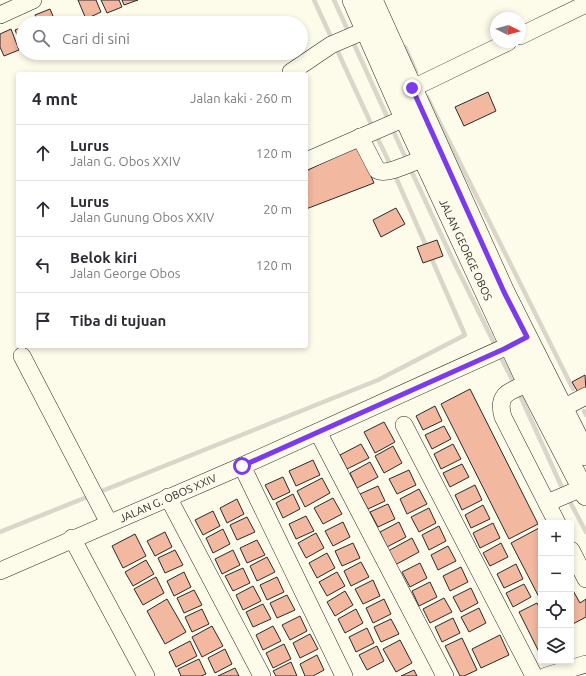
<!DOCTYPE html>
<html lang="id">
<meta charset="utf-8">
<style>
:root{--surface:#fff;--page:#f2f2f3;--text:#2b2b33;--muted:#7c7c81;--line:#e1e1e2}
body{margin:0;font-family:Ubuntu,sans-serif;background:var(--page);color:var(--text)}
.controls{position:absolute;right:12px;bottom:12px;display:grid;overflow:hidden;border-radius:4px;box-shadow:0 2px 6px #0003}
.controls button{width:36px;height:36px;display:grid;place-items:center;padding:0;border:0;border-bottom:1px solid var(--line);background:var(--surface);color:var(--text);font:20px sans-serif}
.compass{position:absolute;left:490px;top:12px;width:36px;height:36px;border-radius:50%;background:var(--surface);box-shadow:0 2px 6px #0003;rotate:95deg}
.stop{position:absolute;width:12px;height:12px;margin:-9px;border:3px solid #7c3aed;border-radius:50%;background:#fff}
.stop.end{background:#7c3aed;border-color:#fff;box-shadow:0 1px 4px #0008}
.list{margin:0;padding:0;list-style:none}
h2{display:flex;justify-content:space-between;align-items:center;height:52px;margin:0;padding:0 16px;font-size:17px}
h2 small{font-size:13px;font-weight:400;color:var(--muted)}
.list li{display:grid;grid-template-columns:26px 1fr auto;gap:12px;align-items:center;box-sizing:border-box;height:56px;padding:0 16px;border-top:1px solid var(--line)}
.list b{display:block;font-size:15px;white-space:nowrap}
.list p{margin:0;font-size:13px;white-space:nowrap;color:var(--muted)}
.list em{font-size:13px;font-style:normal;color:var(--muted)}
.icon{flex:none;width:22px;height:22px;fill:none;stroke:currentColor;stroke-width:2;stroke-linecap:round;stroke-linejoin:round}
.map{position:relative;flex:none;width:586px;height:676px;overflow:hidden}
.search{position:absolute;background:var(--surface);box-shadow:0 2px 6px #0003;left:16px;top:16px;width:292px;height:44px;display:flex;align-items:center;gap:10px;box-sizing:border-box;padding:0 14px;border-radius:22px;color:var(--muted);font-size:15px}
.panel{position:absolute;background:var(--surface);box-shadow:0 2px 6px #0003;left:16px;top:72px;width:292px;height:276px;border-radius:4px}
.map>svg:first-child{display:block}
</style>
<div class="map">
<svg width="586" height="676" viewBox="0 0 586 676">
<rect width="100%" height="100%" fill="#fdfbea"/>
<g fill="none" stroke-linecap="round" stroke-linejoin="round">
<g stroke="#d8d7c9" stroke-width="4.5">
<path d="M314,0L373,128"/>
<path d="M334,0L389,121"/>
<path d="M405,47L416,72"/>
<path d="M427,97L573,389"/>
<path d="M392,128L407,161"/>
<path d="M376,135L391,166"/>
<path d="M410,168L451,256L496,347"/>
<path d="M394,173L427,248"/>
<path d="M499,354L515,385"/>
<path d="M518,391L564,492"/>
<path d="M584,411L586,415"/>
<path d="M568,498L586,532"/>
<path d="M0,532L378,380L465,335L430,255"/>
</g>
</g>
<g fill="#f2b8a0" stroke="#2b2b2b">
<path d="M78,0H96L101,12L86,19Z"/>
<path d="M101,0H119L122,7L107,13Z"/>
<path d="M122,0H138L124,5Z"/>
<path d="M50,9L56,23H38L35,15Z"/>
<path d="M23,27V49L15,30Z"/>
<path d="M11,29L19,50L4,56L0,47V34Z"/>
<path d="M488,92L496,111L464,126L455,107Z"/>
<path d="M358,146L374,183L306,209V171Z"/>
<path d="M396,208L405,224L381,237L373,220Z"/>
<path d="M437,240L443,256L423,263L417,247Z"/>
<path d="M585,375L586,390L579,394L572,382Z"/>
<path d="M470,389L538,524L509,539L441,404Z"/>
<path d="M435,406L442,421L423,430L416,416Z"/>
<path d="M384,422L395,442L375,453L364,432Z"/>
<path d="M444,426L451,439L432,449L425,435Z"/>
<path d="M361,444L369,458L347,469L340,455Z"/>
<path d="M453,444L461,459L441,469L434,454Z"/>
<path d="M393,446L402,463L384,473L375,456Z"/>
<path d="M313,460L320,475L296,486L289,471Z"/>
<path d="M370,462L378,477L357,488L350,473Z"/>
<path d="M462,464L469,477L450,487L443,473Z"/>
<path d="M409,470L416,485L397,494L389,479Z"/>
<path d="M283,477L290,492L273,500L265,485Z"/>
<path d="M322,478L330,493L305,507L297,491Z"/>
<path d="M475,485L482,500L462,510L455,495Z"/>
<path d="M378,486L385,501L368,509L360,494Z"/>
<path d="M419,489L427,504L407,514L400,499Z"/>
<path d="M293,494L300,509L283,518L276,503Z"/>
<path d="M333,498L342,514L323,524L314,508Z"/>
<path d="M237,499L244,514L227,523L220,508Z"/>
<path d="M388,504L395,519L378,527L370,512Z"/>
<path d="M483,505L490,519L471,528L465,515Z"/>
<path d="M429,508L436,523L419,532L411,517Z"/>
<path d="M213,511L220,526L203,535L195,520Z"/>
<path d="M306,516L314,531L296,539L289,524Z"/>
<path d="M247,517L255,532L237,540L230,525Z"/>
<path d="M343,522L350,537L333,546L325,531Z"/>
<path d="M399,522L406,537L387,547L380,532Z"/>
<path d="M493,523L500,538L480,548L473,533Z"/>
<path d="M439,526L446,541L429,550L422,535Z"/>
<path d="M539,528L541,531V601L511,543Z"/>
<path d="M223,529L230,544L213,553L206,538Z"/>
<path d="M165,532L172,547L155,556L147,541Z"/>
<path d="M316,533L324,548L306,558L298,543Z"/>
<path d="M135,534L146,556L123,568L112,546Z"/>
<path d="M412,538L419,552L395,565L388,551Z"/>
<path d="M257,540L265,555L247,563L240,548Z"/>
<path d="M353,543L360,558L342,566L335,551Z"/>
<path d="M501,543L508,557L490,566L483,553Z"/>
<path d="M448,546L456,561L438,570L431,555Z"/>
<path d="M175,550L183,565L165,573L158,558Z"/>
<path d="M233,550L240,565L222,574L215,559Z"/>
<path d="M327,553L335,568L317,578L309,563Z"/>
<path d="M267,557L275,572L257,581L250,566Z"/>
<path d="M146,560L154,574L133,586L125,572Z"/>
<path d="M361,562L369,577L351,586L344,571Z"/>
<path d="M420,563L427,578L410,587L402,572Z"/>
<path d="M516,564L523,579L504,588L497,574Z"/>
<path d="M461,567L468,582L450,591L443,576Z"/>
<path d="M243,568L250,583L233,591L225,576Z"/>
<path d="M184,572L191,587L174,596L167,581Z"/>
<path d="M337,572L345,586L327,596L319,582Z"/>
<path d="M156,577L164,593L143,605L134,589Z"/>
<path d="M277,577L284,592L267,600L260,585Z"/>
<path d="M373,580L380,596L363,604L355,589Z"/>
<path d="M430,582L437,597L419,606L412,591Z"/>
<path d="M524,584L531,597L513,607L506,593Z"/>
<path d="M253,586L261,601L243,610L236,595Z"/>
<path d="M571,587L580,603L586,599V617L571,625Z"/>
<path d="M471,588L478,603L461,612L453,597Z"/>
<path d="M194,590L202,605L184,613L177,598Z"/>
<path d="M345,591L353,605L335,616L327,602Z"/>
<path d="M287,595L295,610L277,618L270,603Z"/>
<path d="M444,598L452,612L430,623L423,609Z"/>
<path d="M167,599L186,632L165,644L147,611Z"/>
<path d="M384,599L391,614L373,623L366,608Z"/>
<path d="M537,603L541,611V656L519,612Z"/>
<path d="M263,604L271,619L253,627L246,612Z"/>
<path d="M479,608L486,623L469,632L461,617Z"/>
<path d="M202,609L209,624L192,632L185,617Z"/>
<path d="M356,609L363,623L345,633L338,619Z"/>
<path d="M300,616L307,631L290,640L282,625Z"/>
<path d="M453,618L460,633L442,642L435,627Z"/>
<path d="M391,619L399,634L381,642L374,627Z"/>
<path d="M212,626L223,646L202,657L192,637Z"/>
<path d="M273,626L281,641L263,650L256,635Z"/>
<path d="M367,628L374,643L356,652L349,637Z"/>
<path d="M310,634L318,649L300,658L293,643Z"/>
<path d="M500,635L509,655L481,668L472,649Z"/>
<path d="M462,638L477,670L464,676H460L445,646Z"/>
<path d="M400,640L412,663L396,672L383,649Z"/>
<path d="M190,641L197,656L176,667L169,652Z"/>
<path d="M284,644L291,659L273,668L266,653Z"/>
<path d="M377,646L384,661L367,670L359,655Z"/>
<path d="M225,649L232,664L215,673L208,658Z"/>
<path d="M317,655L324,670L313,676H305L300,664Z"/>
<path d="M199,659L206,674L201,676H181L178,669Z"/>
<path d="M291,662L297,676H276L273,671Z"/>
<path d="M235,668L239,676H218Z"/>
<path d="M414,670L417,676H401Z"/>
</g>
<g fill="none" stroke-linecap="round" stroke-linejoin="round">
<defs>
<g id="minor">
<path d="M0,15L33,0"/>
<path d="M520,36L586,4"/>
<path d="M291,74V72L331,45L366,30"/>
<path d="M413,88L508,42"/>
<path d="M360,137L377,170C386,176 413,162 424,158"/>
<path d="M306,161L405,118"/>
<path d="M22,356L109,523"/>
<path d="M530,383C510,391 496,393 503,417L557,523"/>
<path d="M563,408L586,396"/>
<path d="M404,425L534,676"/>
<path d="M318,432L445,676"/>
<path d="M242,466L344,676"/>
<path d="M168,497L262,676"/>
<path d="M547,503L582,488"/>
<path d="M72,538L146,676"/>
<path d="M571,550L586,579"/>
<path id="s1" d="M0,571L242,466L521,340"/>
<path d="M546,676L586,664"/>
</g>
<g id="major">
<path id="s2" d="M353,0L405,118L523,373L586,495"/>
<path d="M372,0L504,292L586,455"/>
</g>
</defs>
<use href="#minor" stroke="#2b2b2b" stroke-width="18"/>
<use href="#major" stroke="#2b2b2b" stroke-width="22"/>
<use href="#minor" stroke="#fdfbea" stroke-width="17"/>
<use href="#major" stroke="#fdfbea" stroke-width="21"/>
</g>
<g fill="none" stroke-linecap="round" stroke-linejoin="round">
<path stroke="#7c3aed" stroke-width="5" d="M242,466L504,349L527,337L504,292L412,88"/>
</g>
<g text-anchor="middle" stroke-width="3" stroke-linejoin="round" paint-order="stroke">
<g font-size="11" fill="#2b2b2b" stroke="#fdfbea">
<text dy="4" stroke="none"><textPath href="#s2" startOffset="274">JALAN GEORGE OBOS</textPath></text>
<text dy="4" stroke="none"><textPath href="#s1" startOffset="183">JALAN G. OBOS XXIV</textPath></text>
</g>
</g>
</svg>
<div class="controls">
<button>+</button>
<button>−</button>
<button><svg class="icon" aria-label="locate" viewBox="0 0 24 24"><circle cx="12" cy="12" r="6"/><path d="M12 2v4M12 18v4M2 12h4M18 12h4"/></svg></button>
<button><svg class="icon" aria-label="layers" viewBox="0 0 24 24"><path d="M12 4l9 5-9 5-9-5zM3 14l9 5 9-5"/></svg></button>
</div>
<svg class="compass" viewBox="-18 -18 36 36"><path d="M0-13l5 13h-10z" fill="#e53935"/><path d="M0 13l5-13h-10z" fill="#7c7c81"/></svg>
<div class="stop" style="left:242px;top:466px"></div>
<div class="stop end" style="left:412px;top:88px"></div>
<div class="search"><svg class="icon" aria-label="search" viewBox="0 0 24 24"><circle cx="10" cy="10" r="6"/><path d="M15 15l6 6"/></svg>Cari di sini</div>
<section class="panel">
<h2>4 mnt<small>Jalan kaki · 260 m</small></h2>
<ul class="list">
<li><svg class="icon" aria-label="ahead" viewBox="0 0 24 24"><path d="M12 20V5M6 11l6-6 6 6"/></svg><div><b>Lurus</b><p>Jalan G. Obos XXIV</p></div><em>120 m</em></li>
<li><svg class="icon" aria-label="ahead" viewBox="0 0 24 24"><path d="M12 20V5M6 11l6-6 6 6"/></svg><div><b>Lurus</b><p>Jalan Gunung Obos XXIV</p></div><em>20 m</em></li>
<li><svg class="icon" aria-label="left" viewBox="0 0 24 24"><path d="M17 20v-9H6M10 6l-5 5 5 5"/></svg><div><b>Belok kiri</b><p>Jalan George Obos</p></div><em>120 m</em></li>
<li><svg class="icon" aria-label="arrive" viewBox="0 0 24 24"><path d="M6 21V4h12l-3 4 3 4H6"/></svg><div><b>Tiba di tujuan</b></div></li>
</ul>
</section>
</div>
